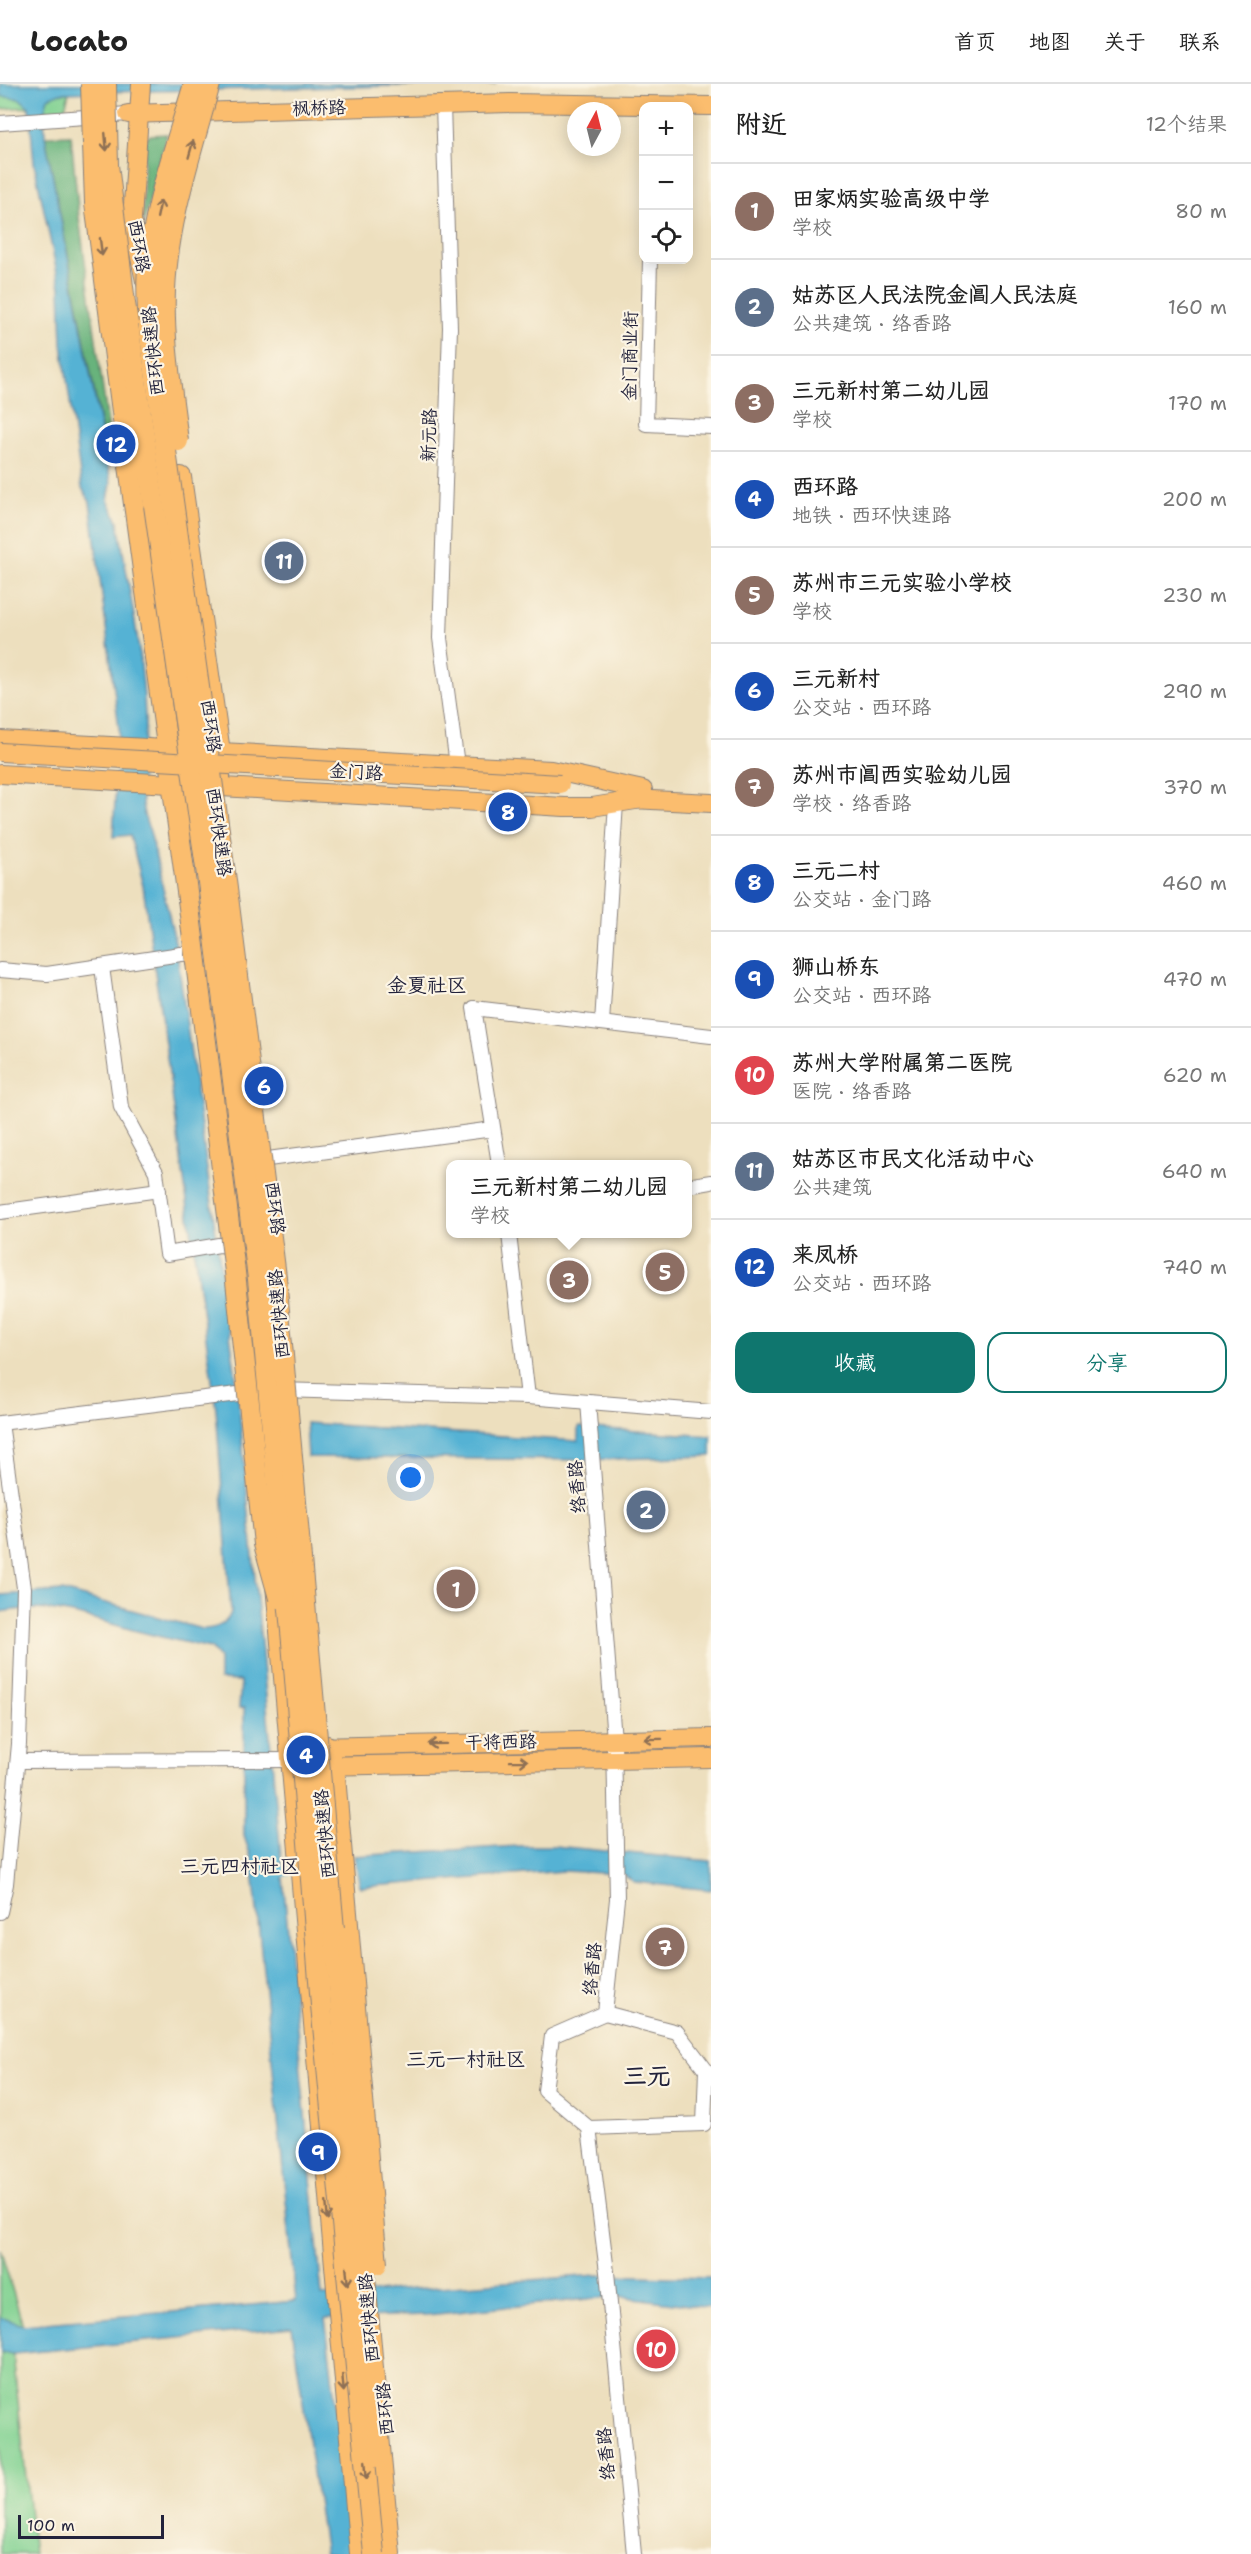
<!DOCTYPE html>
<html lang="zh">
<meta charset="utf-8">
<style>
:root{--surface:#fff;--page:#f2f2f2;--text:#222;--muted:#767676;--line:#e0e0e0;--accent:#0f766e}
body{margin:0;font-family:"Shantell Sans","LXGW WenKai TC",sans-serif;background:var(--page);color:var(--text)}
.controls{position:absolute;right:18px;top:18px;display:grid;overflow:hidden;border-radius:12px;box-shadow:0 3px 15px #0003}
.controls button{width:54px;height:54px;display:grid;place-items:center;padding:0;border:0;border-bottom:2px solid var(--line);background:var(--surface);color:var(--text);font:30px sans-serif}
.compass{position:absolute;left:567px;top:18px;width:54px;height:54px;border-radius:50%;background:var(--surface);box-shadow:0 3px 15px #0003;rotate:7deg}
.scale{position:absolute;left:18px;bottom:15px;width:146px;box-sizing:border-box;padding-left:6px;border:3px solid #22223b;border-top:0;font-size:16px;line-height:21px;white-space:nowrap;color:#22223b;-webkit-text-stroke:4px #fcf5e5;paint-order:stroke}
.you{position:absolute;left:411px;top:1394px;width:21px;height:21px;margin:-15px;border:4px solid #fff;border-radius:50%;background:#1a73e8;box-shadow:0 0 0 9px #1a73e833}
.badge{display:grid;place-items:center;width:39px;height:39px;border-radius:50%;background:var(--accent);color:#fff;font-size:20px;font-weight:700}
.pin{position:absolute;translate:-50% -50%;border:3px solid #fff;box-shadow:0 2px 6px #0006}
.popup{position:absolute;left:446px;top:1076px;width:246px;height:78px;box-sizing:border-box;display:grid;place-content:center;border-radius:12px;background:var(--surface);filter:drop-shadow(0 2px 4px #0005);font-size:20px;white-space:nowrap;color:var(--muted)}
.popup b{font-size:22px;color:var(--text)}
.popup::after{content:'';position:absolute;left:50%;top:100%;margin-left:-12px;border:12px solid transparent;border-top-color:var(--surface)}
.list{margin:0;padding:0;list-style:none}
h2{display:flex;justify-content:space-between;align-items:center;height:78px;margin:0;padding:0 24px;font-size:26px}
h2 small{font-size:20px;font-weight:400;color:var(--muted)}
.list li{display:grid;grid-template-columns:39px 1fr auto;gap:18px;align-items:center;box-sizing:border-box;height:96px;padding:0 24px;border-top:2px solid var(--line)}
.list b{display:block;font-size:22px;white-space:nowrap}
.list p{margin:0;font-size:20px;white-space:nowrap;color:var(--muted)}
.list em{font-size:20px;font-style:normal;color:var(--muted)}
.actions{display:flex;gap:12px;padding:18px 24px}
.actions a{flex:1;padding:14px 0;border:2px solid var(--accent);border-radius:18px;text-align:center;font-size:21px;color:var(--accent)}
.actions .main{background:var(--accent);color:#fff}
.icon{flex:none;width:33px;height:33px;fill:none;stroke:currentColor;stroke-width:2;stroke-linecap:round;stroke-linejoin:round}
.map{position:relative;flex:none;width:711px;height:2470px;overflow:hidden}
header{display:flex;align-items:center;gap:36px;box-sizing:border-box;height:84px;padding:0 30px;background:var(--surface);border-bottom:2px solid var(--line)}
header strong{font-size:28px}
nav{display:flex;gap:33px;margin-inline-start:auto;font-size:21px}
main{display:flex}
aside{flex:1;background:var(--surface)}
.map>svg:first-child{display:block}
</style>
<header>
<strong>Locato</strong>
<nav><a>首页</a><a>地图</a><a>关于</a><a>联系</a></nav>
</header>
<main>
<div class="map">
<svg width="711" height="2470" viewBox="0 0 711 2470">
<rect width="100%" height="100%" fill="#fcf5e5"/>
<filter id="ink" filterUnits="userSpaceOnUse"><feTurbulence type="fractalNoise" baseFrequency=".0167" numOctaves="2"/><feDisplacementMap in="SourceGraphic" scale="12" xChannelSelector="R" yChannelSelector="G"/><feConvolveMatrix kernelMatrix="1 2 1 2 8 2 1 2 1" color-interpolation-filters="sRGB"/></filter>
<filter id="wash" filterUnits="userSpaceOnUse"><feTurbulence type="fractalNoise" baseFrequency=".008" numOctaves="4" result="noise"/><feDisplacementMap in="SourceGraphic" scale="24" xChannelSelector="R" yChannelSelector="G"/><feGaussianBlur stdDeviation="1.35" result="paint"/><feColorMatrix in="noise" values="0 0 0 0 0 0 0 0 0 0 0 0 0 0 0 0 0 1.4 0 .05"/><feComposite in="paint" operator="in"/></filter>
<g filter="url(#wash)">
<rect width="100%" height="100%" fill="#eddfbe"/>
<g fill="#80d191" stroke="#517a66" stroke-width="1.5">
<path d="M69,9L65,24C53,30 44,26 31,24C21,22 10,25 0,25V12Z"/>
<path d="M0,2165L23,2241L13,2270L34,2470H0Z"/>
</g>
<g fill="#68b37b" stroke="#456a5b" stroke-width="1.5">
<path d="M167,50L142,146L145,55L151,51Z"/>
<path d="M71,51L79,134L112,370L107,373L45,52Z"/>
</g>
<g fill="#55b2d4" stroke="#3c6a88" stroke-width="1.5">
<path d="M0,0H496L60,9L48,14L44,28L45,52L111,399L108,416L118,437C128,502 143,568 145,633C146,670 133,714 150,747L176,862L237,1301L322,2212L597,2191L711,2194V2224L618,2212L427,2231L325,2234L354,2470H325L292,2243L13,2270L0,2268V2233L23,2241L296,2217L252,1776L244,1752V1624H239L241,1597L219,1596V1574L211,1564C183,1558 154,1552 126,1544C84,1532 44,1519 0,1528V1511L62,1507L202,1545C214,1545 227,1541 231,1528L216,1325L143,802L130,751L113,753L119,644L90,418L82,404L62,260L60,203L34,79L29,23L20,15L0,12Z"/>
<path d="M306,1339L578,1357V1343L711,1352V1372L583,1376L308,1373Z"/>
<path d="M518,1762H554L711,1777V1806L634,1798L622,1790L564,1787L360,1803L354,1772Z"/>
</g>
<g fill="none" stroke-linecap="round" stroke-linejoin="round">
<path stroke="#55b2d4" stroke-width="10" d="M282,1788L286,1787"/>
</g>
</g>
<g filter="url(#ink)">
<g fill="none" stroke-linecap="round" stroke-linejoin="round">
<defs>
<g id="minor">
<path d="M443,21L450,244L440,554L457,681"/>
<path d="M0,39L128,30"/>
<path d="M650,176L646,340L711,343"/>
<path d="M102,883L121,1023L156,1088L167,1170L219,1161L238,1163"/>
<path d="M0,886L47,890L181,870L224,868"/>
<path d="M602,939L616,719"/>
<path d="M268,1075L493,1045"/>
<path d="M499,1080L474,924L711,952"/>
<path d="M688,1102L711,1098"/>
<path d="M0,1128L159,1106"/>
<path d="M509,1150L528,1313"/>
<path d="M279,1306L528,1313L711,1328"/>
<path d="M588,1318L614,1656L617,1815L605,1929L552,1952L545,2007L589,2044L607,2188L634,2470"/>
<path d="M0,1339L254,1308"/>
<path d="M18,1677L291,1676"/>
<path d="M0,1828L6,1800L19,1660L24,1504L1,1339"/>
<path d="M589,2044L704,2040L706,1986L677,1948L605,1929"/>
</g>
<g id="major">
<path d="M141,0L132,136L145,197"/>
<path d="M128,30L510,19L711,22"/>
<path d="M0,656L551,686L643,706"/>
<path d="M177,670L188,746"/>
<path d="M0,690L564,723H592L642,715"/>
<path d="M632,715L711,719"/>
<path d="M221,997L254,1279"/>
<path d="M275,1501L359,2470"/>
<path d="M314,1663L711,1654"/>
<path d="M321,1682L711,1674"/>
</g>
<g id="highway">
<path d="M181,393L220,668V697"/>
<path d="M134,420L188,815"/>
<path d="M327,1662L334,1681L349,1852"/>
<path d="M381,2374L390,2470"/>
</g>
</defs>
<use href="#minor" stroke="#88807c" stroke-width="16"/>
<use href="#major" stroke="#88807c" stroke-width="20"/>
<use href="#highway" stroke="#88807c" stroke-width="22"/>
<use href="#minor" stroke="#fff" stroke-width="14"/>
<use href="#major" stroke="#fbbd6e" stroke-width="18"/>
<use href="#highway" stroke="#fbbd6e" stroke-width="20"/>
<defs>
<path id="major-bridge" d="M0,668L560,700"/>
<g id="highway-bridge">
<path d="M91,0L95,119L134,420"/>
<path d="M106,0L108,81L125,219L208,798L258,1195L292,1558L321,1921L374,2470"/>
<path d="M194,0C176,60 154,122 148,185C146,204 148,225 149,245L225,789L276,1193L381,2374"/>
<path d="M178,357C172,308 163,256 165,206C168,135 192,68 210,0"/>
<path d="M188,815L235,1188L264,1460L279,1514"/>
<path d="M349,1852L377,2180"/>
</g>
</defs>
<use href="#major-bridge" stroke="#88807c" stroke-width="20" stroke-linecap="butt"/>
<use href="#highway-bridge" stroke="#88807c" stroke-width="22" stroke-linecap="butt"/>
<use href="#major-bridge" stroke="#fbbd6e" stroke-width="18"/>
<use href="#highway-bridge" stroke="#fbbd6e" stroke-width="20"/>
</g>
<defs><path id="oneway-shaft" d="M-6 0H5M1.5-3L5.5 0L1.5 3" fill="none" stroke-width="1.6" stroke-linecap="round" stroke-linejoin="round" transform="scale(1.5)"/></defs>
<g stroke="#8e7054">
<use href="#oneway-shaft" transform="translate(106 58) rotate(85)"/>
<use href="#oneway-shaft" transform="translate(191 65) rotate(-74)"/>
<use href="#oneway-shaft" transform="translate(159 125) rotate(-78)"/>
<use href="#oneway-shaft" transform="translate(101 163) rotate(83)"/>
<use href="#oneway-shaft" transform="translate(653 1655) rotate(179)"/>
<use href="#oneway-shaft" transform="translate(437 1660) rotate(179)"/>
<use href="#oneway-shaft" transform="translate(519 1677) rotate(-1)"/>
<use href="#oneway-shaft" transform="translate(327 2127) rotate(85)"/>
<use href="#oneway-shaft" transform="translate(347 2192) rotate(85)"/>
<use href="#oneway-shaft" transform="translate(343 2299) rotate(85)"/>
<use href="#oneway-shaft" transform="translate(366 2386) rotate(85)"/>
</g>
</g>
<g text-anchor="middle" stroke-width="4.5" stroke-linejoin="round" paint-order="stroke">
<g font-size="18" fill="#22223b" stroke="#fcf5e5">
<text transform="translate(319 24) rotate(-2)" y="6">枫桥路</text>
<text transform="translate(139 162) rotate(80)" y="6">西环路</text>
<text transform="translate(153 267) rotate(-96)" y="6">西环快速路</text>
<text transform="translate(630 272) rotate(-89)" y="6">金门商业街</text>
<text transform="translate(429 351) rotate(-88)" y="6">新元路</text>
<text transform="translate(211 642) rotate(82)" y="6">西环路</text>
<text transform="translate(356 688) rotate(3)" y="6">金门路</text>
<text transform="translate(219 748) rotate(82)" y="6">西环快速路</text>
<text transform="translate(275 1124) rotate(83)" y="6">西环路</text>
<text transform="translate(279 1230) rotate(-95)" y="6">西环快速路</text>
<text transform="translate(577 1403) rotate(-94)" y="6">络香路</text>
<text transform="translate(501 1658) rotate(-1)" y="6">干将西路</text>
<text transform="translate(325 1750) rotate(-95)" y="6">西环快速路</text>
<text transform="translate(592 1885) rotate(-84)" y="6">络香路</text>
<text transform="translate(369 2234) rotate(-95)" y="6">西环快速路</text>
<text transform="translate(385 2325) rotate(-95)" y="6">西环路</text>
<text transform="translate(606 2370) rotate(-95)" y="6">络香路</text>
</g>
<g font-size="20" fill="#22223b" stroke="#fcf5e5">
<text x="427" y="908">金夏社区</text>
<text x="240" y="1789">三元四村社区</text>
<text x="466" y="1982">三元一村社区</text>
</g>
<g font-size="24" font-weight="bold" fill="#22223b" stroke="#fcf5e5">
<text x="647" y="2000">三元</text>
</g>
</g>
</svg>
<div class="controls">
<button>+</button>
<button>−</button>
<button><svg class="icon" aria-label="locate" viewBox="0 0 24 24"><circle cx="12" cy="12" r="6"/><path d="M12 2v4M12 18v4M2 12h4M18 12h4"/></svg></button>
</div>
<svg class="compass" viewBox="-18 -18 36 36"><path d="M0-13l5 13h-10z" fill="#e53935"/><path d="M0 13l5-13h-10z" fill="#767676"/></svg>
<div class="scale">100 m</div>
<div class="you"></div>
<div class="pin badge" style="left:456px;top:1505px;background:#8d6e63">1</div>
<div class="pin badge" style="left:646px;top:1426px;background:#5c6f8a">2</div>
<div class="pin badge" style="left:569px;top:1196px;background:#8d6e63">3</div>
<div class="popup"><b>三元新村第二幼儿园</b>学校</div>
<div class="pin badge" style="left:306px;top:1671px;background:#1a4fb4">4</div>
<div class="pin badge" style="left:665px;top:1188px;background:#8d6e63">5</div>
<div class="pin badge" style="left:264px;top:1002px;background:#1a4fb4">6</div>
<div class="pin badge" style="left:665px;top:1863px;background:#8d6e63">7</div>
<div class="pin badge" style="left:508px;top:728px;background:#1a4fb4">8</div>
<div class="pin badge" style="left:318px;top:2068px;background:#1a4fb4">9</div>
<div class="pin badge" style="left:656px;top:2265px;background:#e0444e">10</div>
<div class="pin badge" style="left:284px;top:477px;background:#5c6f8a">11</div>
<div class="pin badge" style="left:116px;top:360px;background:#1a4fb4">12</div>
</div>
<aside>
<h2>附近<small>12个结果</small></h2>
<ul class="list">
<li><span class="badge" style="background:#8d6e63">1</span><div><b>田家炳实验高级中学</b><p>学校</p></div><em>80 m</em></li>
<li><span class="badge" style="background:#5c6f8a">2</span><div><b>姑苏区人民法院金阊人民法庭</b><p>公共建筑 · 络香路</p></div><em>160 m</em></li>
<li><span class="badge" style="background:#8d6e63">3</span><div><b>三元新村第二幼儿园</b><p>学校</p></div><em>170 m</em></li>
<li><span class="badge" style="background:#1a4fb4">4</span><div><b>西环路</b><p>地铁 · 西环快速路</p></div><em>200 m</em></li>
<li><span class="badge" style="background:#8d6e63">5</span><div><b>苏州市三元实验小学校</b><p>学校</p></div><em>230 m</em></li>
<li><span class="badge" style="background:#1a4fb4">6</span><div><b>三元新村</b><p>公交站 · 西环路</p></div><em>290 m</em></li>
<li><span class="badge" style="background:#8d6e63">7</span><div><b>苏州市阊西实验幼儿园</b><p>学校 · 络香路</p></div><em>370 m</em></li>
<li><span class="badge" style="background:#1a4fb4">8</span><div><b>三元二村</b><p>公交站 · 金门路</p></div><em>460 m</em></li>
<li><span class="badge" style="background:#1a4fb4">9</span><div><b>狮山桥东</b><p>公交站 · 西环路</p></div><em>470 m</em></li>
<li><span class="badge" style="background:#e0444e">10</span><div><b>苏州大学附属第二医院</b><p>医院 · 络香路</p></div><em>620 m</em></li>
<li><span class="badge" style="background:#5c6f8a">11</span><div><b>姑苏区市民文化活动中心</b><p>公共建筑</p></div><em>640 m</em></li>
<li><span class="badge" style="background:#1a4fb4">12</span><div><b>来凤桥</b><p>公交站 · 西环路</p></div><em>740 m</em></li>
</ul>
<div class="actions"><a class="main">收藏</a><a>分享</a></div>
</aside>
</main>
